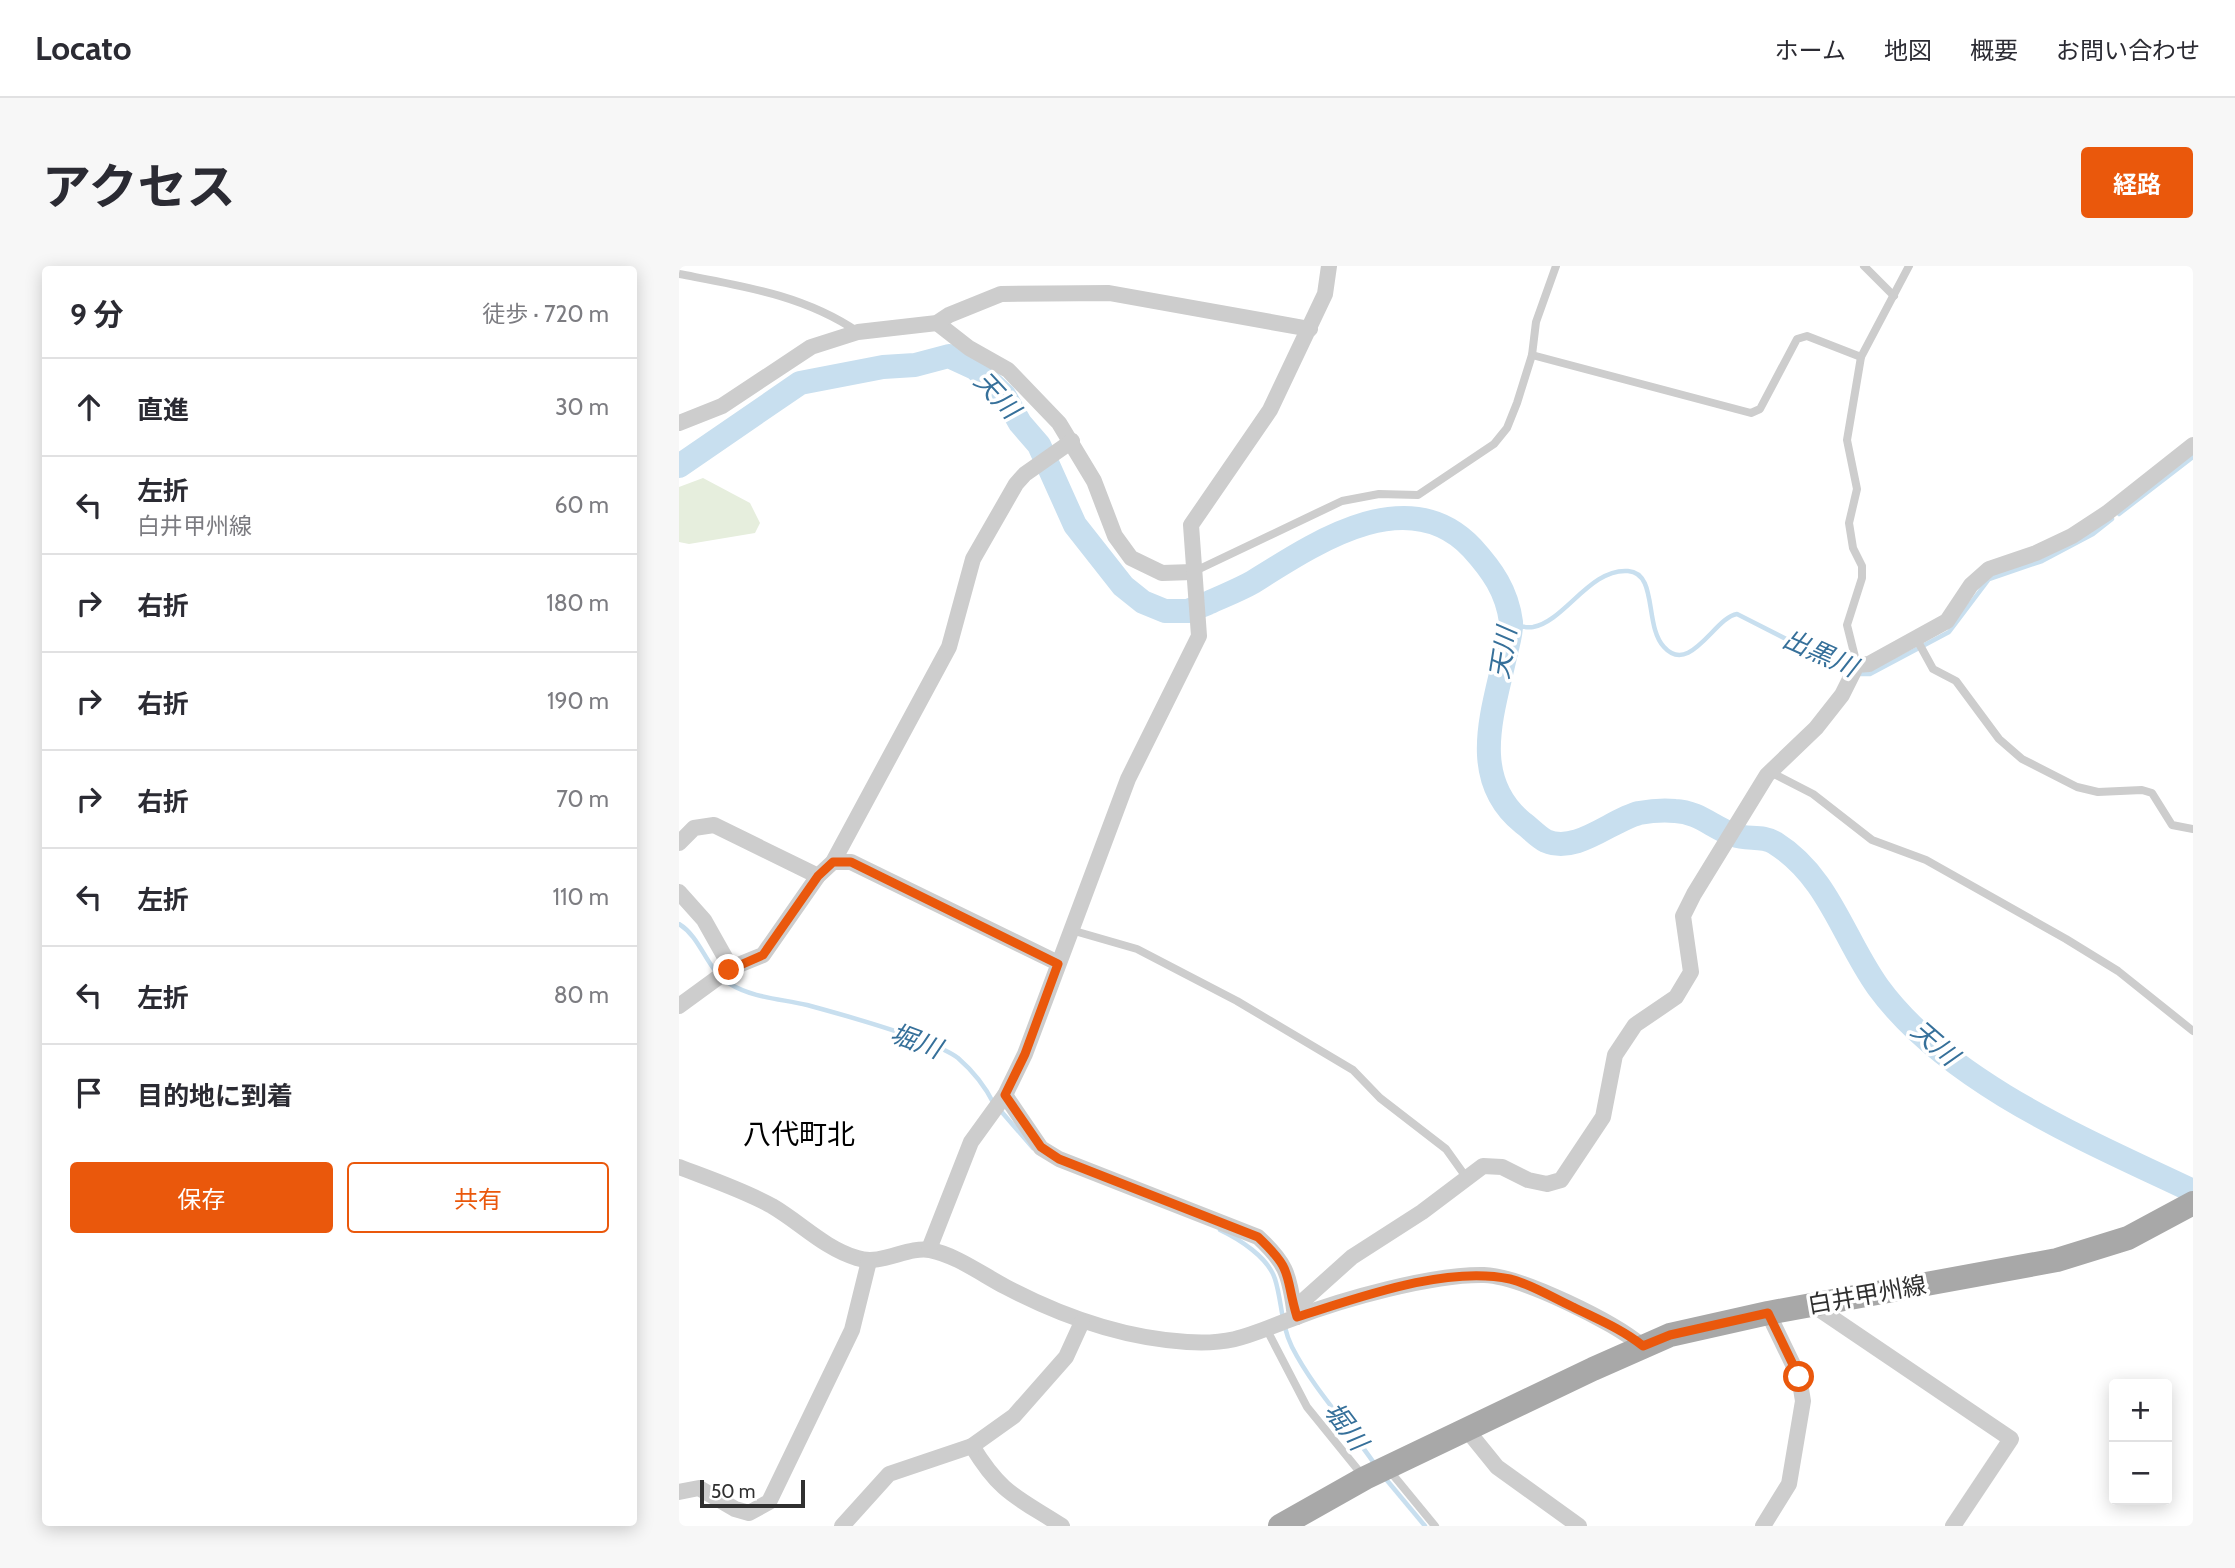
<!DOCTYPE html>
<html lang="ja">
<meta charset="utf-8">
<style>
:root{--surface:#fff;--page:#f7f7f7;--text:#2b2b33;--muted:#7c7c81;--line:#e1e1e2;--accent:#ea580c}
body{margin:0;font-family:Cabin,"Noto Sans JP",sans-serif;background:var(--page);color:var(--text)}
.controls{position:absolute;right:21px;bottom:21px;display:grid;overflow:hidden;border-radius:7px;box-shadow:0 4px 18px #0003}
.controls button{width:63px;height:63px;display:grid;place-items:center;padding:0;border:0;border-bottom:2px solid var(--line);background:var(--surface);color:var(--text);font:35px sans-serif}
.scale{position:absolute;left:21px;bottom:18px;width:105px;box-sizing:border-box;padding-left:7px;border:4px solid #303030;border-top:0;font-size:19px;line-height:24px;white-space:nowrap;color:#303030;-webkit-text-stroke:5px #fff;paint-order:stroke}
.stop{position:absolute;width:21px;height:21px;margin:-16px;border:5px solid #ea580c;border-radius:50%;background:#fff}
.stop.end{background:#ea580c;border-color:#fff;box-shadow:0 2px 7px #0008}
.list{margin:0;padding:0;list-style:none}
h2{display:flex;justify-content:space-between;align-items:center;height:91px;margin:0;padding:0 28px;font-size:30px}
h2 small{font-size:23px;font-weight:400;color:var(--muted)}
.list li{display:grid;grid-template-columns:46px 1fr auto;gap:21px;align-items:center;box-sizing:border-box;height:98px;padding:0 28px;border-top:2px solid var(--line)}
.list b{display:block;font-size:26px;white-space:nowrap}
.list p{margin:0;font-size:23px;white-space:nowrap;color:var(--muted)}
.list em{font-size:23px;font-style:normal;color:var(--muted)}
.actions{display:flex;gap:14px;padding:21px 28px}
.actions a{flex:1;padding:16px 0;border:2px solid var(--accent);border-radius:7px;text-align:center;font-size:24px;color:var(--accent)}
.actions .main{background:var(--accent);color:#fff}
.icon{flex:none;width:38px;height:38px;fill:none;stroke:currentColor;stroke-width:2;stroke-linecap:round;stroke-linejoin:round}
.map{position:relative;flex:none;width:1514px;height:1260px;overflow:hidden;border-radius:7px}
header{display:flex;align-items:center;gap:42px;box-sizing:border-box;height:98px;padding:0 35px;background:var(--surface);border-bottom:2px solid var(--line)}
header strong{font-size:33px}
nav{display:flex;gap:38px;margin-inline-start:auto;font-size:24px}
.intro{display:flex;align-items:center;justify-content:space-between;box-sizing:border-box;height:168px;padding:0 42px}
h1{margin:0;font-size:49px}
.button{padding:18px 32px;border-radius:7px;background:var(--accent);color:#fff;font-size:24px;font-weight:700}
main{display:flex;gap:42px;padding:0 42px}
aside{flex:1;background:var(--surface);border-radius:7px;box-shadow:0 4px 18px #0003}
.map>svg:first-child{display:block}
</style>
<header>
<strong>Locato</strong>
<nav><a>ホーム</a><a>地図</a><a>概要</a><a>お問い合わせ</a></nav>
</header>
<div class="intro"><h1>アクセス</h1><a class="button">経路</a></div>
<main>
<aside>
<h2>9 分<small>徒歩 · 720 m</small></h2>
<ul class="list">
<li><svg class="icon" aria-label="ahead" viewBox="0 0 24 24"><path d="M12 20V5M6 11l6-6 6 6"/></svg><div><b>直進</b></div><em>30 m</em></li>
<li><svg class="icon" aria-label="left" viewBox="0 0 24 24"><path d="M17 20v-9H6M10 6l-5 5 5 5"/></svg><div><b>左折</b><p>白井甲州線</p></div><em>60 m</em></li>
<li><svg class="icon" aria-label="right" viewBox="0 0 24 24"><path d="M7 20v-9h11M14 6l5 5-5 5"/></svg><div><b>右折</b></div><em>180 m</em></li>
<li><svg class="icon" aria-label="right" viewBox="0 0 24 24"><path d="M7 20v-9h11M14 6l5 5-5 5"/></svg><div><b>右折</b></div><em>190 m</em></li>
<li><svg class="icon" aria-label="right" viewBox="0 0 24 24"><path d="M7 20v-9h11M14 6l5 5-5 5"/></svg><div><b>右折</b></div><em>70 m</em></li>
<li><svg class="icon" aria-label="left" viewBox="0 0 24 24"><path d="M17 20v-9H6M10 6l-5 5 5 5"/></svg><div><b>左折</b></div><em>110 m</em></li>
<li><svg class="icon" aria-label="left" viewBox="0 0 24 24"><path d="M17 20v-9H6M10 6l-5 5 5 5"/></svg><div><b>左折</b></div><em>80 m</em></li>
<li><svg class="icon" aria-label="arrive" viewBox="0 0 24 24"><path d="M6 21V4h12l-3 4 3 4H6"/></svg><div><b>目的地に到着</b></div></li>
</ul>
<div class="actions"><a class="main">保存</a><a>共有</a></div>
</aside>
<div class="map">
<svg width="1514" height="1260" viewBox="0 0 1514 1260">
<rect width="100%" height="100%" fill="#fff"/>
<path fill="#e6eedd" d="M24,212L71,237L81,257L76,267L10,278L0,276V221Z"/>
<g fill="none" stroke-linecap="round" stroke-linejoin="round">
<g stroke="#c8dfef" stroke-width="4.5">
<path d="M1440,248L1514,191"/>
<path d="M832,359C839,360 847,362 854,361C886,355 911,302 949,305C979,307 965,360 985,381C1011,410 1036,351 1058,348L1170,405"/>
<path d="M1178,408H1191L1270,366L1310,313L1363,295L1414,268L1433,253"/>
<path d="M0,658C23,672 27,704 51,718C74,732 103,733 128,739C161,748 254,773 279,792C294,805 306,820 315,838"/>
<path d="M321,844L354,882"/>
<path d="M541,964C560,973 589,991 596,1013C603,1035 602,1059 613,1081C635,1124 670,1160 697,1200"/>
<path d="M706,1212L746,1260"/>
</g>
<path stroke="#c8dfef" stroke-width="24" d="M0,200L121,117L204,101L236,99L270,90L296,102L325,129L341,157L360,179L396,259L444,320L464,336L486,345H509L529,337C544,330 560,324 574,316C636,277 729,214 793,282C813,304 828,325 832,356C833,367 828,380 826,391C813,449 790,513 844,557C851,562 859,571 867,575C898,588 932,554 960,547C971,545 986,544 996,545C1020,546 1034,562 1055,569C1068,574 1084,569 1096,577C1150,611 1164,672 1199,721C1269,817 1409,875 1514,925"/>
<g stroke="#cdcdcd" stroke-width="8">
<path d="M1185,0L1215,30"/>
<path d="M0,8C63,20 125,29 179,66"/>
<path d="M853,89L1072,147L1081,143L1118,73L1128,70L1182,91"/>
<path d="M514,306L663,235L700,228L739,229L815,178L828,162L838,137L853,89L857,56L877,0"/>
<path d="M1237,372L1254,403L1277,415L1320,473L1343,493L1398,521L1419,526L1463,524L1473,527L1493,559L1514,563"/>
<path d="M1178,399L1168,359L1183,312V300L1174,282L1170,257L1178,223L1168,174L1182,91L1230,0"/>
<path d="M1091,506L1134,528L1193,574L1247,594L1387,673L1439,705L1514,765"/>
<path d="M392,664L458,683L558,735L674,804L701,832L767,883L787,911"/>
<path d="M588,1064L628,1141L684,1210"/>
<path d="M710,1204L756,1260"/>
</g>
<g stroke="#cdcdcd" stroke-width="16">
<path d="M258,57L290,82L329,104L380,157L415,215L436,270L452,292L483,307L514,306"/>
<path d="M0,157L43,140L132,81L179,66L258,57L270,49L322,28L430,27L631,63"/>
<path d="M0,577L15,562L35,559L139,610"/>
<path d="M154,596H172L379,697"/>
<path d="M0,626L25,654L52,702"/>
<path d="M0,740L52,702L84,689L139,610L154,596L270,381L294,293L337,218L346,208L393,175"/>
<path d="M326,829L362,882L380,893L579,971C606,996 610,1007 615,1043"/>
<path d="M0,901C31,913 64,924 93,940C122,957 145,982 178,992C203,1000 228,980 251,984C277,989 304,1009 327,1021C384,1051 444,1072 508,1076C556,1079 572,1068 615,1052C664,1033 754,1008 805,1009C842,1010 935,1056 963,1080"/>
<path d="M250,983L292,876L326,829L346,788L449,513L520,370L512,259L591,144L646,28L650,0"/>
<path d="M1134,1039L1332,1173L1274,1260"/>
<path d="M618,1051L615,1043L673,991L743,946L804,900L823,901L849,914L868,918L882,914L924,851L936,789L956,759L997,731L1012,706L1004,650L1015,628L1088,509L1137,462L1163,429L1178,399L1190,398L1268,355L1292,319L1310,303L1357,287L1393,270L1428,247L1514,179"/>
<path d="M788,1164L818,1201L900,1260"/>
<path d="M293,1180C322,1228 338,1231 383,1260"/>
<path d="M0,1226L20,1222L56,1243L70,1247L90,1236L173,1064L190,995"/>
<path d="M163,1260L210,1208L293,1180L335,1150L387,1091L403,1056"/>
<path d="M1084,1260L1110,1218L1124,1135L1120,1111L1089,1047"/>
</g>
<path stroke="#a8a8a8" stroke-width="24" d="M601,1260L686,1212L914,1103L991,1069L1089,1047L1378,994L1449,972L1514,937"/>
</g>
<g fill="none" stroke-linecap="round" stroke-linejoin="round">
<path stroke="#ea580c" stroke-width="9" d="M50,704L84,689L139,610L154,596H172L379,698L346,788L326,829L362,881L380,893L579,971C616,1006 605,1008 618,1051C679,1032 767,999 831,1013C852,1018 874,1032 894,1041C918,1053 943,1063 964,1080L991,1069L1089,1047L1120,1111"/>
</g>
<g text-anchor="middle" stroke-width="7" stroke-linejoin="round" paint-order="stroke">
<g font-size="24" fill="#303030" stroke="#fff">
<text transform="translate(1188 1029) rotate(-10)" y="8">白井甲州線</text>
</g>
<g font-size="26" font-style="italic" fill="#36709a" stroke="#fff">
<text transform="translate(318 129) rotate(47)" y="9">天川</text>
<text transform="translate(824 387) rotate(-81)" y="9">天川</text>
<text transform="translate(1141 387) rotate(24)" y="9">出黒川</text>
<text transform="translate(237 775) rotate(20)" y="9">堀川</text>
<text transform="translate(1256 777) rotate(41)" y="9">天川</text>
<text transform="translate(667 1160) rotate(53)" y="9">堀川</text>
</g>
<g font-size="28" fill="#000" stroke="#fff">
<text x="120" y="878">八代町北</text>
</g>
</g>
</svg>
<div class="controls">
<button>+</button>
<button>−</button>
</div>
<div class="scale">50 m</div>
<div class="stop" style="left:1120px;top:1111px"></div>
<div class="stop end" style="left:50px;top:704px"></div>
</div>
</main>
